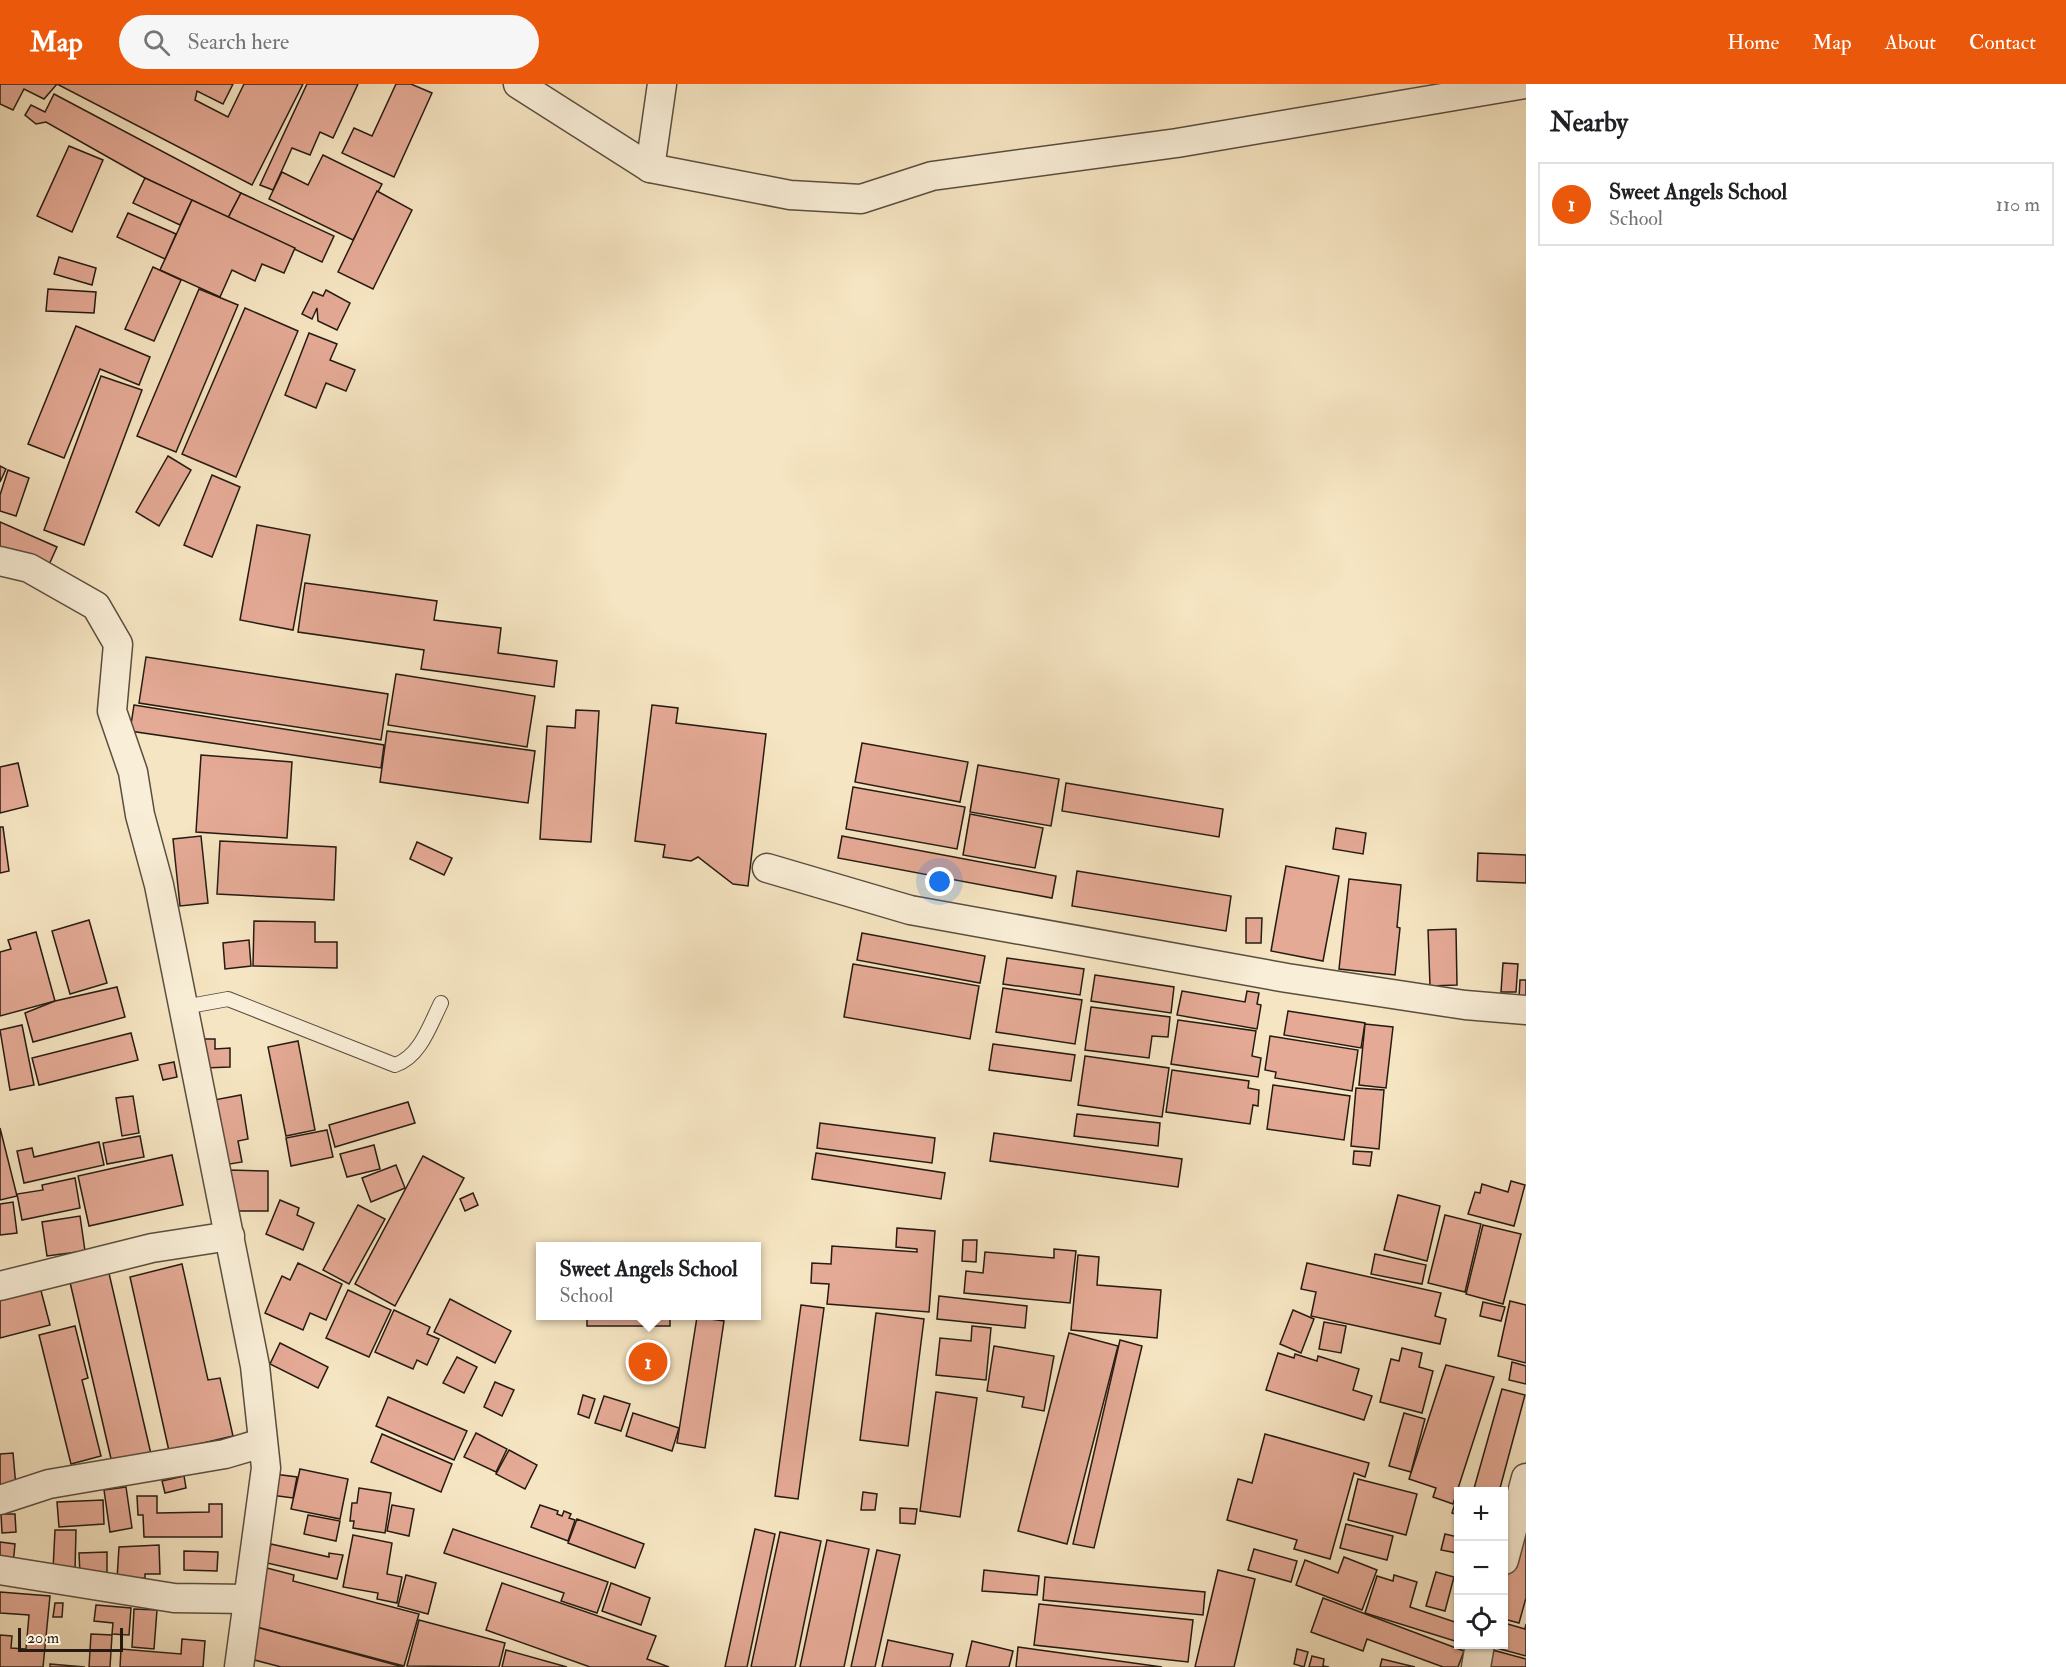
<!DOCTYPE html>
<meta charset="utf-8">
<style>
:root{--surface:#fff;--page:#f6f6f6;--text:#202124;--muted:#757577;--line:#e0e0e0;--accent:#ea580c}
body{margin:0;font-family:"IM FELL Double Pica",serif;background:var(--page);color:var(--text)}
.controls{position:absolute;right:18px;bottom:18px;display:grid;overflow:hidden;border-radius:0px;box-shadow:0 2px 4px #0004}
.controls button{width:54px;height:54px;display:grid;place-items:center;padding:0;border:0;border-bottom:2px solid var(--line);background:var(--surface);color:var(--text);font:30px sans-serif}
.scale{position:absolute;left:18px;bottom:15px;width:105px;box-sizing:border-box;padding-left:6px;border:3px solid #261b12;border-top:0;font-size:16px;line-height:21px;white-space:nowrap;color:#261b12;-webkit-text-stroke:4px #f9eed7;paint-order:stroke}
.you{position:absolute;left:940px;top:798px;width:21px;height:21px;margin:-15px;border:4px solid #fff;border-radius:50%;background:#1a73e8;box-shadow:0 0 0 9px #1a73e833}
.badge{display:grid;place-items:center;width:39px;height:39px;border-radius:50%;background:var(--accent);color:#fff;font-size:20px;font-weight:700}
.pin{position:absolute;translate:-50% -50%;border:3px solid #fff;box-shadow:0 2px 6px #0006}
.popup{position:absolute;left:536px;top:1158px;width:225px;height:78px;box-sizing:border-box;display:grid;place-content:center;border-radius:0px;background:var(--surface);filter:drop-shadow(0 2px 4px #0005);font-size:20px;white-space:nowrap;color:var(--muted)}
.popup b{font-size:22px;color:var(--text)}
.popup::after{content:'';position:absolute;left:50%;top:100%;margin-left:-12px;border:12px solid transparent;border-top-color:var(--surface)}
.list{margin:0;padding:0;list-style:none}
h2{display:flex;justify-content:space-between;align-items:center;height:78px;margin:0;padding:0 24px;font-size:26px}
h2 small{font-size:20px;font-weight:400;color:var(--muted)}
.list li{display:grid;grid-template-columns:39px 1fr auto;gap:18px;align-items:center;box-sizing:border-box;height:84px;margin:0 12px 12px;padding:0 12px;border:2px solid var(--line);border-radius:0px}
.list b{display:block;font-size:22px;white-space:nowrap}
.list p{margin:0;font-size:20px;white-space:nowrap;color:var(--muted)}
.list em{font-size:20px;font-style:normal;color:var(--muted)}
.icon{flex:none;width:33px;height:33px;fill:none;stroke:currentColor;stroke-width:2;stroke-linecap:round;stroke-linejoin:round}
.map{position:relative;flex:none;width:1526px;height:1583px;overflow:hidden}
header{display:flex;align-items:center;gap:36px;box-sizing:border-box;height:84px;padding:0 30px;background:var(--accent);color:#fff}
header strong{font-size:28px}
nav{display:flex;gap:33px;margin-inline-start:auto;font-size:21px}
.search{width:420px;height:54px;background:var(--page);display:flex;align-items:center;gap:15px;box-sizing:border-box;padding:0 21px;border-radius:33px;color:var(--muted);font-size:22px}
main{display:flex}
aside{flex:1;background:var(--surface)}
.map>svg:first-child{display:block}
</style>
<header>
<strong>Map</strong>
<div class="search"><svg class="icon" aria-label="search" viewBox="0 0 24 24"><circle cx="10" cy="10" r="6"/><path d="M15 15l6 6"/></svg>Search here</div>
<nav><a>Home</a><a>Map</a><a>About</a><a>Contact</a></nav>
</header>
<main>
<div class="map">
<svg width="1526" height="1583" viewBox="0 0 1526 1583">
<rect width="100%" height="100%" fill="#f6e5c2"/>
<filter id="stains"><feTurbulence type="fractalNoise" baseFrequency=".00333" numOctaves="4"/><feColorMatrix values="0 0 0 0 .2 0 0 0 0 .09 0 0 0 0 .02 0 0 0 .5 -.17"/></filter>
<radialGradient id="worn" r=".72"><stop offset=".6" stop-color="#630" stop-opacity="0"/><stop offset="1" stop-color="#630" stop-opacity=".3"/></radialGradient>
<g fill="#e5aa96" stroke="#261b12" stroke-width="1.5">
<path d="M0,0H57L44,15L24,5L13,26L0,20Z"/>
<path d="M57,0H233L223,20L197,7L195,16L228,33L244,0H303L252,101Z"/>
<path d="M307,0H358L333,54L320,48L310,71L292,64L273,106L260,101Z"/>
<path d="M396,0H411L432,9L394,93L342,69L354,44L372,52Z"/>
<path d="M54,10L241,109L228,134L145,94L46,38L36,40L25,31L31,21L45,28Z"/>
<path d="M69,62L103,76L72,148L37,132Z"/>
<path d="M323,71L382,100L353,156L269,115L282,88L308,101Z"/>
<path d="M145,94L192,116L180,141L133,119Z"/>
<path d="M377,107L412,126L373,205L338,188Z"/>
<path d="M241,109L334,152L322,178L228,134Z"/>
<path d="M192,116L295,164L284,189L262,180L255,197L232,186L220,213L160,186Z"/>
<path d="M128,129L176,150L165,175L117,153Z"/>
<path d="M59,173L96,184L92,201L54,190Z"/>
<path d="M153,183L181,196L154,257L125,245Z"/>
<path d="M48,205L96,208L94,229L46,227Z"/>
<path d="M199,205L238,221L176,368L137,352Z"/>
<path d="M326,206L350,219L337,246L318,237L317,224L312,235L302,230L313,208L323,212Z"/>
<path d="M245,224L298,247L236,393L182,370Z"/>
<path d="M76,242L150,273L139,301L100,285L64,374L28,360Z"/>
<path d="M309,249L337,260L330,276L355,286L346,307L326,299L316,324L285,311Z"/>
<path d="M101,292L142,306L84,461L44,446Z"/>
<path d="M168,372L191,386L159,442L136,428Z"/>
<path d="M0,382L6,385L0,398Z"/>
<path d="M8,386L29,394L16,432L0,427V411Z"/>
<path d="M212,391L240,403L212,473L184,461Z"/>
<path d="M0,438L57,463L47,485L0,464Z"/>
<path d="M257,441L310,451L293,546L240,536Z"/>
<path d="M305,499L437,517L434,536L501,544L498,569L557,577L554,603L421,585L424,566L298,548Z"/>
<path d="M146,573L388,610L381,656L139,619Z"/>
<path d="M396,590L535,612L527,663L388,641Z"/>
<path d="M134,621L384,661L381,684L130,647Z"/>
<path d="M652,621L678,624L676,639L766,650L748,802L733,800L698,773L691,777L663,773L665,761L635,757Z"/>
<path d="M576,626L599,627L591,758L540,755L547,642L575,644Z"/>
<path d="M387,647L535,667L528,719L380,698Z"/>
<path d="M862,659L968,678L960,718L855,698Z"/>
<path d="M201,671L292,678L287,754L196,748Z"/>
<path d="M18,679L28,722L0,729V683Z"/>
<path d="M978,681L1059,695L1051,742L970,728Z"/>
<path d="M1066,699L1223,725L1219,753L1062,727Z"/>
<path d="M853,703L965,723L957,765L846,745Z"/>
<path d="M970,730L1043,744L1035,784L963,771Z"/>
<path d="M0,743H3L9,787L0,789Z"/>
<path d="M1336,744L1366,749L1363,770L1333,765Z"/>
<path d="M201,752L208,819L180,822L173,755Z"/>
<path d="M842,752L1056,792L1052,814L838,774Z"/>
<path d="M220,757L336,763L334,816L217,810Z"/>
<path d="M417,758L452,774L444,791L410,775Z"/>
<path d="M1478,769L1526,771V799L1477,797Z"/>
<path d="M1286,782L1339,792L1323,877L1271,867Z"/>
<path d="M1077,787L1231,812L1226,847L1072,822Z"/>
<path d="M1349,795L1401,801L1397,843L1400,844L1395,891L1339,885Z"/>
<path d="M1246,834H1262L1261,859H1246Z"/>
<path d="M89,836L107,899L70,910L52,847Z"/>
<path d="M254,837L315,838V858H337V884L253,882Z"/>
<path d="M1456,845L1457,901L1430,902L1428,846Z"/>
<path d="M36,848L55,917L0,932V868L11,865L8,856Z"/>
<path d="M862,849L985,872L980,899L857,876Z"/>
<path d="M249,856L251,882L225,885L223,859Z"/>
<path d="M1007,874L1084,885L1080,911L1003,900Z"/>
<path d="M1503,879L1518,880L1516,908H1501Z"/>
<path d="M853,880L979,902L970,955L844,933Z"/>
<path d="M1095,891L1174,903L1171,929L1091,917Z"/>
<path d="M1520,896H1526V914H1519Z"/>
<path d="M117,903L125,933L33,958L25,929L55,917Z"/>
<path d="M1003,904L1082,916L1075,960L996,948Z"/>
<path d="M1182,907L1245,918L1247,907L1259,909L1257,920L1261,921L1257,945L1177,931Z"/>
<path d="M1091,923L1170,933L1168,953L1152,952L1149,974L1085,966Z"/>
<path d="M1288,927L1365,939L1361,964L1284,951Z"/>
<path d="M1178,936L1256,947L1252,972L1261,974L1258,993L1171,980Z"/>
<path d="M1365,940L1393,943L1386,1004L1359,1001Z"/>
<path d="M22,941L34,1001L10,1006L0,946Z"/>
<path d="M131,949L138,976L39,1001L32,974Z"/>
<path d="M1270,952L1358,966L1352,1007L1275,994L1276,988L1265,986Z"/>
<path d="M204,955H215V965L230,964V983L204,984Z"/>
<path d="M298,957L315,1046L286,1052L268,963Z"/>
<path d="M993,960L1075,971L1071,997L989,986Z"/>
<path d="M1085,972L1169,984L1162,1033L1078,1021Z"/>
<path d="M174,978L177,993L163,996L159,981Z"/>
<path d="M1172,986L1249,997L1248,1004L1259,1006L1258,1022L1253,1021L1250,1040L1166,1028Z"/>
<path d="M1273,1001L1350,1012L1344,1056L1267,1045Z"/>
<path d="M1356,1004L1384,1006L1379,1065L1351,1062Z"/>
<path d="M241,1011L248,1055L238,1057L242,1078L224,1081L214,1016Z"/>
<path d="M133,1012L139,1049L122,1052L116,1014Z"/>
<path d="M408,1018L415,1039L335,1063L329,1041Z"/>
<path d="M1077,1030L1160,1039L1158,1062L1074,1052Z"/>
<path d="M820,1039L935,1054L932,1079L817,1064Z"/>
<path d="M0,1044L17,1112L0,1116Z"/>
<path d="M327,1046L333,1073L291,1082L286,1054Z"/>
<path d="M994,1049L1182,1075L1178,1103L990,1077Z"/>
<path d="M140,1052L144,1073L107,1080L103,1059Z"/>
<path d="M99,1058L104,1081L24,1099L17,1067L32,1064L34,1073Z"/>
<path d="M374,1061L380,1085L347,1093L340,1070Z"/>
<path d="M1354,1067L1372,1068L1370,1082L1353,1080Z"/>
<path d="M816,1069L945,1089L941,1115L812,1095Z"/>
<path d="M172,1071L183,1121L89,1142L78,1092Z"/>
<path d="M423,1072L464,1094L395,1222L355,1200Z"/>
<path d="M396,1081L405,1104L371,1118L362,1094Z"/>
<path d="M229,1086L268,1087V1127H229Z"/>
<path d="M75,1094L80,1124L22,1136L17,1110L43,1106L42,1101Z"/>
<path d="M1511,1097L1525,1101L1514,1142L1468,1130L1475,1108L1480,1109L1482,1100L1508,1108Z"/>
<path d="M473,1109L478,1121L465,1127L460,1115Z"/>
<path d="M1398,1111L1440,1122L1427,1177L1384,1166Z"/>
<path d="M280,1116L299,1124L297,1131L314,1139L303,1166L266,1150Z"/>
<path d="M13,1118L17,1149L0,1151V1120Z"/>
<path d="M358,1121L385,1135L349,1200L323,1186Z"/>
<path d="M1445,1131L1481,1140L1465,1208L1428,1199Z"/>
<path d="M80,1132L85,1167L47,1172L42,1138Z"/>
<path d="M1483,1141L1521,1150L1503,1220L1466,1210Z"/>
<path d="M897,1144L935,1147L929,1228L827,1220L829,1200L811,1199L812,1179L831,1180L832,1162L917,1168V1165L896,1163Z"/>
<path d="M963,1156H977L976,1178L962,1177Z"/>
<path d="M1054,1165L1076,1167L1070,1219L964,1209L966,1187L983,1189L985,1168L1054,1174Z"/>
<path d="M1375,1170L1426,1181L1422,1200L1371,1190Z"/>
<path d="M1078,1171L1099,1173L1097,1201L1161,1206L1157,1254L1071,1246Z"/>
<path d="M298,1179L342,1200L326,1236L310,1229L303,1246L265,1229L282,1192L290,1196Z"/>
<path d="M1307,1179L1441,1209L1435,1232L1446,1235L1440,1260L1311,1232L1316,1208L1301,1205Z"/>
<path d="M182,1180L208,1296L220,1294L233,1352L169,1367L130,1193Z"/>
<path d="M108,1185L151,1370L112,1379L69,1194Z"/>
<path d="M40,1203L50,1241L0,1254V1213Z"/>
<path d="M348,1206L391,1226L369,1273L326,1254Z"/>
<path d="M939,1212L1027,1222L1025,1244L937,1235Z"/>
<path d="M450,1215L511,1247L495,1279L434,1248Z"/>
<path d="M1510,1217L1526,1221V1279L1498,1272Z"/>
<path d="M1483,1218L1505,1223L1501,1237L1480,1232Z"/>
<path d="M801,1221L824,1224L798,1415L775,1412Z"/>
<path d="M394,1226L430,1243L427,1250L439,1255L427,1281L417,1276L413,1285L375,1268Z"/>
<path d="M1293,1226L1314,1235L1301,1269L1280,1260Z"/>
<path d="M876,1229L924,1235L908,1362L860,1356Z"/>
<rect x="587" y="1232" width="83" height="10"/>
<path d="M697,1233L724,1237L705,1364L677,1359Z"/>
<path d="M1324,1238L1346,1242L1341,1269L1319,1265Z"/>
<path d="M75,1242L88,1294L82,1296L101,1372L71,1380L39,1251Z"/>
<path d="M972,1242L991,1244L986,1296L936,1291L940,1254L971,1257Z"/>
<path d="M1069,1249L1118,1262L1067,1460L1018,1447Z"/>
<path d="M1120,1256L1142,1262L1094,1464L1073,1460Z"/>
<path d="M280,1259L328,1283L318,1304L270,1280Z"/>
<path d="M994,1262L1054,1272L1044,1327L1022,1323L1024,1313L987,1307Z"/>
<path d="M1402,1264L1422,1269L1419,1283L1433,1287L1422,1329L1380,1318L1391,1275L1399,1277Z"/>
<path d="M1278,1269L1294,1274L1295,1270L1317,1277L1318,1272L1359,1285L1353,1306L1372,1312L1364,1336L1266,1306Z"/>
<path d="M457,1273L477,1283L464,1309L443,1299Z"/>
<path d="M1512,1278L1526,1282V1300L1509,1296Z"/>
<path d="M1446,1281L1494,1293L1453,1420L1433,1413L1436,1404L1409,1395Z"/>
<path d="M495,1298L514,1306L502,1332L484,1323Z"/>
<path d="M1502,1305L1525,1311L1499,1408H1473Z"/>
<path d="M936,1308L977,1314L960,1433L920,1427Z"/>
<path d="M583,1311L595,1315L589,1334L578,1330Z"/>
<path d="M604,1312L630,1320L621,1347L595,1339Z"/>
<path d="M388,1313L467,1347L454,1376L376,1342Z"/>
<path d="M633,1329L679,1344L672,1367L626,1352Z"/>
<path d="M1404,1329L1425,1335L1411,1388L1389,1382Z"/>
<path d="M476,1349L507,1365L496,1388L464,1373Z"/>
<path d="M382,1350L452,1380L441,1408L371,1378Z"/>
<path d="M1265,1350L1369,1379L1365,1393L1354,1389L1330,1475L1294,1465L1297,1456L1227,1436L1238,1395L1252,1399Z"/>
<path d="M509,1366L537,1381L525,1405L496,1390Z"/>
<path d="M13,1369L16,1403L0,1405V1370Z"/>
<path d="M300,1385L348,1395L340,1435L291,1425Z"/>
<path d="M274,1390L297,1393L293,1414L271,1411Z"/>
<path d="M184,1392L186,1404L165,1409L162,1397Z"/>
<path d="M1358,1395L1417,1410L1406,1451L1348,1436Z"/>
<path d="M126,1403L132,1444L110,1448L104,1406Z"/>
<path d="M359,1404L391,1409L385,1449L353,1444L354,1437H350L352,1419H357Z"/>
<path d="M863,1408L877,1410L875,1426H861Z"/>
<path d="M137,1412H157V1429L209,1428V1420H222V1453H144L143,1431H138Z"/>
<path d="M103,1416L104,1440L59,1443L57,1418Z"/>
<path d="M1456,1416H1458V1431L1452,1429Z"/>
<path d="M392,1421L414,1425L409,1452L387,1447Z"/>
<path d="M540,1421L558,1427L557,1430L562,1432L564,1427L571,1430L569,1434L575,1436L568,1457L531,1443Z"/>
<path d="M900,1424L917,1425L915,1440L900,1439Z"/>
<path d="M1,1430H15L16,1448L2,1449Z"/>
<path d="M308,1431L340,1437L336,1457L304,1450Z"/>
<path d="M577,1435L644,1460L635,1484L568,1459Z"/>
<path d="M1346,1440L1393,1452L1387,1476L1340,1464Z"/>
<path d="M453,1445L608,1498L597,1529L561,1517L564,1509L444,1469Z"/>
<path d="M755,1445L775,1450L747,1583H725Z"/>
<path d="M55,1446H76L75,1487L53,1486Z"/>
<path d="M1517,1446L1526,1449V1514L1519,1539L1504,1535V1494Z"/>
<path d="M780,1448L821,1457L795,1583H751Z"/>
<path d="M1445,1450L1458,1453L1457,1469L1441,1466Z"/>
<path d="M353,1451L392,1459L387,1490L402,1493L397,1519L377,1515L378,1509L343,1503Z"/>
<path d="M827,1456L869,1465L844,1583H800Z"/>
<path d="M0,1458L15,1460L13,1481L0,1479Z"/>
<path d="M271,1460L329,1473V1469L343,1471L337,1495L267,1479Z"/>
<path d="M159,1461L160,1490H145V1494L117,1495L119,1463Z"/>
<path d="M1254,1465L1297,1477L1291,1498L1248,1486Z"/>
<path d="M877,1466L900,1471L875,1583H851Z"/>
<path d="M184,1467L218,1468L217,1487L184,1486Z"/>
<path d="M107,1468V1490L80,1491L79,1469Z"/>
<path d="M1344,1473L1377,1486L1362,1526L1296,1501L1305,1476L1338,1489Z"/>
<path d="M267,1484L294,1491L293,1497L419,1530L404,1582L253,1542Z"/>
<path d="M984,1486L1039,1492L1037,1511L982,1507Z"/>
<path d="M1218,1486L1255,1495L1234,1583H1195Z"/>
<path d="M1436,1488L1454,1493L1445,1527L1426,1522Z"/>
<path d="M406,1491L436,1499L428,1530L398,1522Z"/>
<path d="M1394,1491L1417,1498L1410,1523L1458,1539V1558L1365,1529L1377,1492L1393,1497Z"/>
<path d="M1045,1493L1205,1508L1203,1531L1043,1516Z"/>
<path d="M502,1499L656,1552L647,1575L669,1583H590L486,1546Z"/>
<path d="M611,1499L650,1514L641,1541L602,1527Z"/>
<path d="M0,1508L50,1512L43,1583H0V1551L12,1552L11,1564L26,1565L29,1531L0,1529Z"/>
<path d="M1323,1514L1464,1567L1458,1583H1443L1367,1555L1363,1567L1311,1548Z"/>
<path d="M55,1519H63L62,1533H53Z"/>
<path d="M1039,1520L1193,1536L1188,1578L1034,1561Z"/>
<path d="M96,1521L131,1524L129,1551L112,1550L113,1539L94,1537Z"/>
<path d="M134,1525L157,1526L154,1565L132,1563Z"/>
<path d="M419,1536L505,1559L499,1583L407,1582Z"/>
<path d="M1504,1539L1525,1545L1526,1540V1572L1489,1562L1504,1560Z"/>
<path d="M256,1543L403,1583H281L247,1574Z"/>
<path d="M91,1550L112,1551L110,1583H89Z"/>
<path d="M182,1555L205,1557L203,1583H120L121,1565L181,1570Z"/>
<path d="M888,1556L953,1570L950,1583H882Z"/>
<path d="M972,1557L1013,1567L1009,1583H966Z"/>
<path d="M1018,1563L1162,1583H1016Z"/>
<path d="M1297,1565L1308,1568L1304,1583L1294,1580Z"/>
<path d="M1489,1565L1526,1575V1583H1484Z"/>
<path d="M506,1566L567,1583H502Z"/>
<path d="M1312,1572L1324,1575L1323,1582L1329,1583H1309Z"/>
<path d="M1382,1575L1415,1583H1380Z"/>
<path d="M50,1580L85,1583H50Z"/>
</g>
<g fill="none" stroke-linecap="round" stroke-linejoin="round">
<defs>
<path id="service" d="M184,923L228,915L395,981C420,973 430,941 441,919"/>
<g id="minor">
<path d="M518,0L650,84L790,111L861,115L932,92L1177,59L1525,0"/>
<path d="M650,84L662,0"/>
<path d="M0,477L29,484L96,522L118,560L112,627L133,688L140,731L159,801L255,1282L266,1384L239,1583"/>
<path d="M767,784L910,826L1287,894L1465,921L1526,926"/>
<path d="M0,1202L152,1164L230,1152"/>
<path d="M0,1416L49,1400L225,1370L262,1359"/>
<path d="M1504,1476L1526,1394"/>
<path d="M0,1486L174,1514L247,1515"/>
<path d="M1476,1583L1480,1560"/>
</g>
</defs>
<use href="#service" stroke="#5a4e3e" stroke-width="16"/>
<use href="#minor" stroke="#5a4e3e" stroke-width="31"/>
<use href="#service" stroke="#f9eed7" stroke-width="14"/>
<use href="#minor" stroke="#f9eed7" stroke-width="28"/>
</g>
<rect width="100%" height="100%" filter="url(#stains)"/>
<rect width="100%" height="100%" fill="url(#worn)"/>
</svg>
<div class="controls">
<button>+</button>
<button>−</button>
<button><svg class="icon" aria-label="locate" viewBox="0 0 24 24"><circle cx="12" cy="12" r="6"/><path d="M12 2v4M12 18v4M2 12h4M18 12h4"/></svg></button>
</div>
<div class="scale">20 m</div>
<div class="you"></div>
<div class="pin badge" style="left:648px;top:1278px">1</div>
<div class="popup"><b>Sweet Angels School</b>School</div>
</div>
<aside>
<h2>Nearby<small></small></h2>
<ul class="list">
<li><span class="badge">1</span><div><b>Sweet Angels School</b><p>School</p></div><em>110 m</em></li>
</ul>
</aside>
</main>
